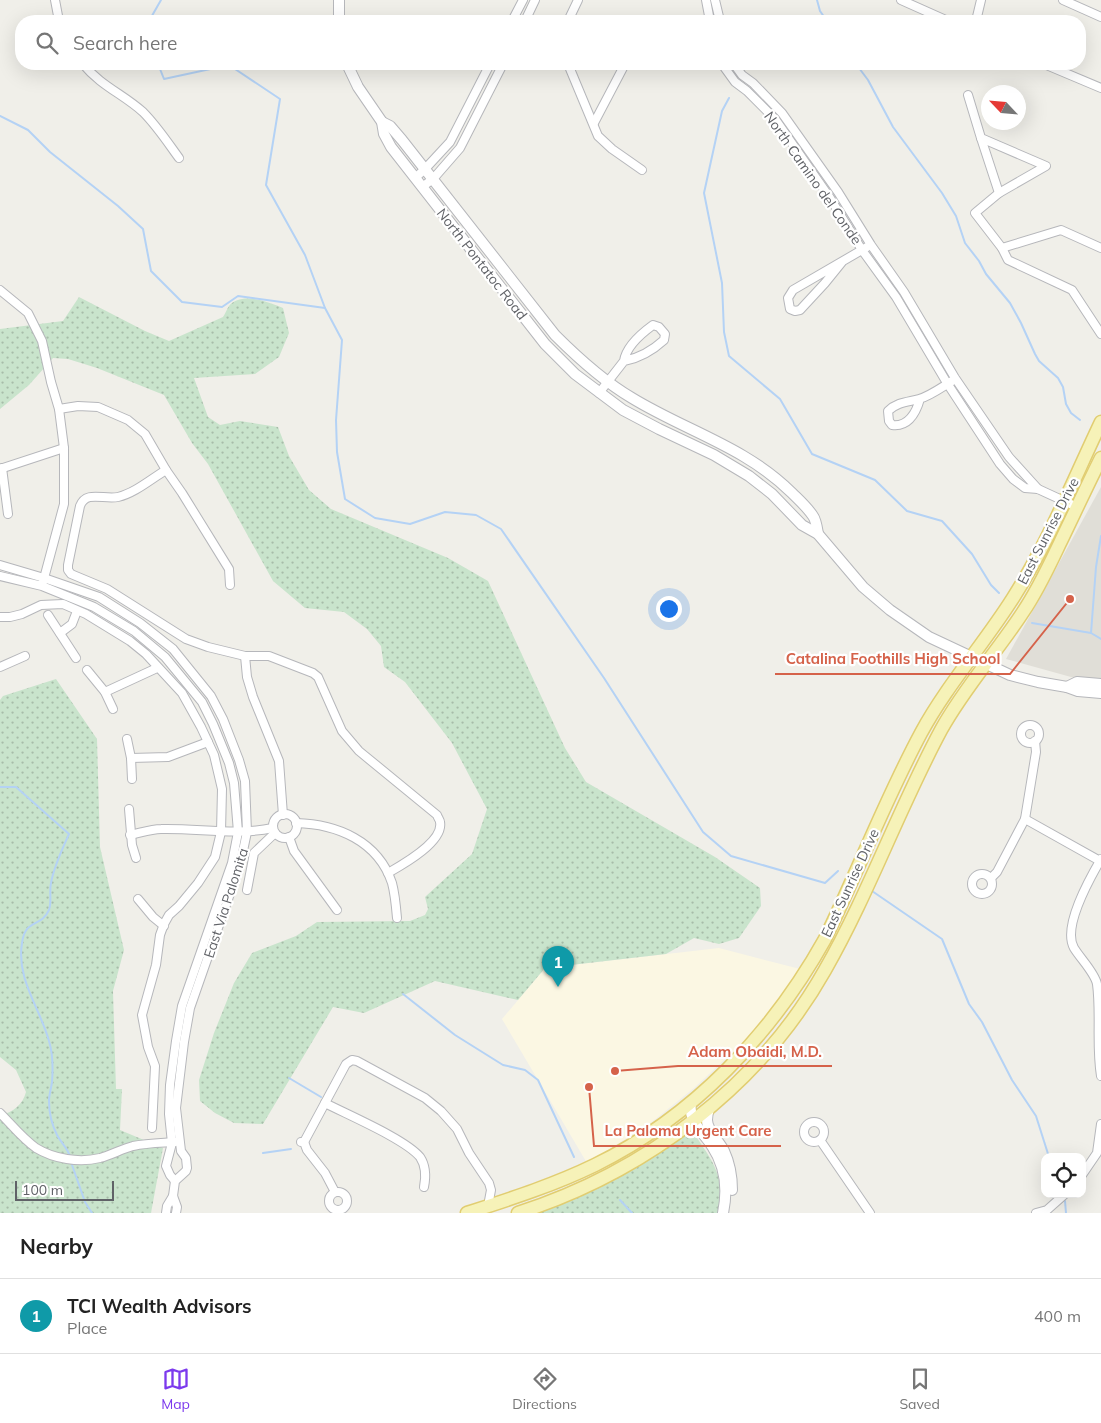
<!DOCTYPE html>
<style>
:root{--surface:#fff;--page:#f2f2f2;--text:#222;--muted:#767676;--line:#e0e0e0;--accent:#7c3aed}
body{margin:0;font-family:Mulish,sans-serif;background:var(--page);color:var(--text)}
.controls{position:absolute;right:15px;bottom:15px;display:grid;overflow:hidden;border-radius:10px;box-shadow:0 5px 20px #0002}
.controls button{width:45px;height:45px;display:grid;place-items:center;padding:0;border:0;border-bottom:1px solid var(--line);background:var(--surface);color:var(--text);font:25px sans-serif}
.compass{position:absolute;left:981px;top:85px;width:45px;height:45px;border-radius:50%;background:var(--surface);box-shadow:0 5px 20px #0002;rotate:296deg}
.scale{position:absolute;left:15px;bottom:12px;width:99px;box-sizing:border-box;padding-left:5px;border:2px solid #606267;border-top:0;font-size:14px;line-height:18px;white-space:nowrap;color:#606267;-webkit-text-stroke:4px #fff;paint-order:stroke}
.you{position:absolute;left:668px;top:608px;width:18px;height:18px;margin:-12px;border:4px solid #fff;border-radius:50%;background:#1a73e8;box-shadow:0 0 0 8px #1a73e833}
.badge{display:grid;place-items:center;width:32px;height:32px;border-radius:50%;background:var(--accent);color:#fff;font-size:16px;font-weight:700}
.pin{position:absolute;translate:-50% -41px;filter:drop-shadow(0 1px 2px #0008)}
.pin::after{content:'';position:absolute;top:26px;width:18px;height:15px;background:inherit;clip-path:polygon(0 0,100% 0,50% 100%)}
.list{margin:0;padding:0;list-style:none}
h2{display:flex;justify-content:space-between;align-items:center;height:65px;margin:0;padding:0 20px;font-size:21px}
h2 small{font-size:16px;font-weight:400;color:var(--muted)}
.list li{display:grid;grid-template-columns:32px 1fr auto;gap:15px;align-items:center;box-sizing:border-box;height:75px;padding:0 20px;border-top:1px solid var(--line)}
.list b{display:block;font-size:19px;white-space:nowrap}
.list p{margin:0;font-size:16px;white-space:nowrap;color:var(--muted)}
.list em{font-size:16px;font-style:normal;color:var(--muted)}
.icon{flex:none;width:28px;height:28px;fill:none;stroke:currentColor;stroke-width:2;stroke-linecap:round;stroke-linejoin:round}
.map{position:relative;flex:none;width:1101px;height:1213px;overflow:hidden}
.search{position:absolute;background:var(--surface);box-shadow:0 5px 20px #0002;left:15px;right:15px;top:15px;height:55px;display:flex;align-items:center;gap:12px;box-sizing:border-box;padding:0 18px;border-radius:20px;color:var(--muted);font-size:19px}
.sheet{height:140px;background:var(--surface)}
nav{display:flex;justify-content:space-around;align-items:center;box-sizing:border-box;height:70px;border-top:1px solid var(--line);background:var(--surface);font-size:14px;color:var(--muted)}
nav a{display:grid;justify-items:center;gap:2px}
nav .on{color:var(--accent)}
.map>svg:first-child{display:block}
</style>
<div class="map">
<svg width="1101" height="1213" viewBox="0 0 1101 1213">
<defs>
<pattern id="grass-dots" width="8" height="8" patternUnits="userSpaceOnUse" patternTransform="scale(1.25)"><rect width="8" height="8" fill="#c9e4cc"/><path d="M2 2h.1M6 6h.1" fill="none" stroke="#a7bca9" stroke-width="1.8" stroke-linecap="round"/></pattern>
</defs>
<rect width="100%" height="100%" fill="#f0efe9"/>
<path fill="#fbf7e3" d="M719,948L800,969L778,1002L753,1033L694,1088L648,1125L587,1163L502,1019L545,968Z"/>
<path fill="#e0ded7" d="M1101,487V682L1071,677L1006,659Z"/>
<g fill="url(#grass-dots)">
<path d="M79,297L145,331L169,341L223,317C225,314 227,309 229,306C241,291 269,302 283,308L289,333L279,357L255,374L194,378L208,417L220,425L240,421L278,427L289,456L309,490L331,509L448,558L488,581L565,748L586,782L715,857L760,888L761,906L739,938L719,944L694,938L666,954L545,968L518,1000L435,981L364,1013L333,1007L263,1124L234,1123L215,1113L200,1101L199,1080L214,1033L234,983L252,953L296,936L317,922L410,921L425,915L428,909L425,897L472,854L487,809L452,743L405,682L384,667L381,646L367,629L344,612L305,608L273,581L208,464L192,443L164,395L97,368L68,359L53,358L29,385L0,409V329L63,321Z"/>
<path d="M56,679L97,739L100,847L124,950L113,991L116,1089H122L120,1130L163,1148L151,1213H0V1115C13,1113 23,1104 26,1092L16,1070L0,1057V700L3,696Z"/>
<path d="M693,1132C713,1162 726,1176 718,1213H518L659,1146Z"/>
</g>
<g fill="none" stroke-linecap="round" stroke-linejoin="round">
<g stroke="#b4d2f5" stroke-width="2">
<path d="M817,0L820,11L827,21"/>
<path d="M149,21L161,0"/>
<path d="M158,64L164,79L229,65L280,99L266,185L305,255L325,308"/>
<path d="M856,64L868,80L893,127L942,193L956,216L965,243L979,261L986,274L1010,303L1021,323L1035,354L1039,361L1058,378L1063,387L1066,404L1071,413L1080,420"/>
<path d="M729,98L722,111L704,193L722,283L724,332L729,356L780,399L812,454L875,480L907,511L942,521L972,554L991,585L999,593"/>
<path d="M0,116L28,130L50,152L118,206L143,229L151,271L182,302L222,307L238,296L325,308L342,340L336,420L337,452L345,499L375,518L410,524L445,512L476,515L501,529L604,678L703,832L731,856L825,883L838,871"/>
<path d="M1032,623L1091,633L1101,639"/>
<path d="M1091,633L1096,567L1101,536"/>
<path d="M0,787H16L69,834C62,850 54,866 51,883C49,892 52,901 49,910C41,928 25,918 22,943C16,979 40,1008 49,1041C53,1054 53,1069 52,1082C51,1089 49,1095 49,1101C49,1112 52,1125 57,1135C61,1143 68,1148 70,1157"/>
<path d="M872,891L942,939L969,1004L982,1022L1012,1080L1036,1116L1049,1157"/>
<path d="M403,994L455,1035L503,1065L525,1070L538,1080L574,1157"/>
<path d="M289,1078L321,1097"/>
<path d="M263,1153L291,1149"/>
<path d="M71,1162L85,1202L92,1213"/>
<path d="M620,1200L632,1213"/>
<path d="M1065,1201L1066,1213"/>
</g>
<defs>
<g id="minor">
<path d="M55,0L59,21"/>
<path d="M706,0L710,21"/>
<path d="M715,0L720,21"/>
<path d="M901,0L948,21"/>
<path d="M1063,0L1101,17"/>
<path d="M512,21L523,0"/>
<path d="M525,21L535,0"/>
<path d="M568,21L578,0"/>
<path d="M976,21L981,0"/>
<path d="M83,64C101,86 123,94 143,112C157,126 168,143 179,158"/>
<path d="M568,64L598,136L612,149L642,170"/>
<path d="M722,64L735,82L747,91L775,119L830,198L862,250L896,297L947,383L1000,464L1013,479L1025,488L1038,489L1077,507"/>
<path d="M734,64L742,75L753,83L782,113L838,192L871,245L904,292L955,378L1009,457L1038,489"/>
<path d="M1044,64L1101,88"/>
<path d="M968,95L981,138L1046,166L999,193L975,213L1002,248L1008,260L1072,290L1101,334"/>
<path d="M594,123L625,64"/>
<path d="M981,138L999,193"/>
<path d="M415,178L425,169L450,142L490,64"/>
<path d="M422,187L433,179L460,148L503,64"/>
<path d="M1002,248L1061,230L1101,248"/>
<path d="M842,262L825,283L800,310L795,311L790,309L788,298L793,290L867,247"/>
<path d="M0,290L28,313L42,341L51,382L59,409L64,448V504L43,582"/>
<path d="M599,393L624,361C626,347 642,333 653,325L659,327L665,334L664,340C652,351 640,358 624,361"/>
<path d="M920,399C916,413 908,427 892,425L889,421L888,411C897,402 908,402 919,399C930,396 942,387 952,381"/>
<path d="M59,409L78,406L98,407L128,420L145,434L166,470L182,493L229,569L230,585"/>
<path d="M2,468L8,514"/>
<path d="M0,469L64,448"/>
<path d="M166,470C151,479 135,493 118,497C104,500 86,490 80,506L68,565V570L71,574L107,589L186,639L208,647L245,656H269L313,673L318,677L342,731L359,751L437,815C438,818 440,820 440,822C444,842 402,865 388,873"/>
<path d="M0,565L44,578L99,597L140,623L173,649L211,696L223,719L239,760L245,781L247,832L240,865L190,1008L184,1042L176,1108L181,1151L186,1158L187,1168L186,1171L175,1181L173,1196L177,1207L176,1213"/>
<path d="M0,576L42,586L94,607L134,631L165,657L202,702L213,724L229,763L234,783L238,832L232,863L182,1006L176,1041L170,1085L169,1114L172,1143L166,1166L170,1175L175,1181"/>
<path d="M48,615L76,658"/>
<path d="M0,617H10L22,614L41,605L63,604L86,614L130,641L146,654L182,693L201,727L214,755L222,789L221,832L215,857L198,883L179,906L169,915L164,924L160,935L156,965L142,1015L148,1047L155,1066L152,1128"/>
<path d="M60,633L72,624L77,611"/>
<path d="M245,656L247,677L253,697L279,761L283,815"/>
<path d="M0,667L25,656"/>
<path d="M87,670L105,692L113,709"/>
<path d="M105,692L157,668"/>
<circle cx="1030" cy="734" r="9"/>
<path d="M127,739L131,758L132,779"/>
<path d="M131,758L168,757L208,742"/>
<path d="M129,809L132,845L136,858"/>
<circle cx="285" cy="826" r="12"/>
<path d="M1025,819L1100,861"/>
<path d="M296,823C337,824 378,841 392,883C395,894 396,906 397,918"/>
<path d="M130,835C140,833 151,829 161,829C199,828 236,836 273,828"/>
<path d="M289,837L294,851L337,910"/>
<path d="M1101,859C1090,878 1062,927 1074,948C1080,958 1095,973 1097,984C1101,1014 1096,1046 1101,1076"/>
<circle cx="982" cy="884" r="10"/>
<path d="M991,878L997,872L1025,819L1036,752L1035,741"/>
<path d="M247,890L254,853L275,833"/>
<path d="M138,899L153,917L164,926"/>
<path d="M325,1103C348,1115 405,1139 420,1157C426,1166 426,1177 424,1187"/>
<path d="M0,1113C12,1125 22,1138 36,1148C54,1159 79,1163 100,1158C111,1155 122,1149 133,1146C147,1143 161,1143 175,1142"/>
<circle cx="814" cy="1132" r="10"/>
<path d="M820,1140L870,1213"/>
<path d="M301,1142H304L307,1150L325,1173L335,1192"/>
<path d="M304,1142L346,1064L352,1060L357,1061L425,1098L441,1111L457,1129L469,1153L489,1183L491,1190L488,1206"/>
<path d="M1082,1175L1097,1153L1101,1124"/>
<circle cx="338" cy="1201" r="9"/>
<path d="M166,1213L167,1206L173,1196"/>
<path d="M1036,1213L1047,1210L1065,1194"/>
</g>
<g id="tertiary">
<path d="M339,21V0"/>
<path d="M347,64L358,87L382,122L384,134L391,147L545,344L575,374L623,410L659,429L714,455L749,476L772,494L802,525L818,534L863,587L890,610L929,637L1010,675L1038,682L1067,687"/>
<path d="M382,122L390,126L402,140L555,335C579,359 603,381 632,398C686,431 746,447 792,493C799,500 807,507 813,516C816,520 817,528 818,534"/>
<path d="M1101,684L1077,682L1067,687L1078,691L1101,693"/>
<path d="M691,1102C688,1123 702,1130 712,1146C726,1167 728,1189 723,1213"/>
<path d="M709,1109C708,1112 707,1117 707,1120C707,1131 720,1142 724,1151C730,1164 732,1176 732,1190"/>
</g>
<g id="primary">
<path d="M467,1213C510,1199 554,1185 595,1165C693,1117 772,1034 825,939C858,871 885,800 921,733C947,685 984,644 1013,598C1048,543 1073,481 1101,422"/>
<path d="M518,1213C645,1172 759,1087 825,970C869,893 899,808 941,730C964,688 997,652 1023,612C1038,590 1049,566 1060,543C1074,514 1087,486 1101,458"/>
</g>
</defs>
<use href="#minor" stroke="#b6b7bb" stroke-width="10"/>
<use href="#tertiary" stroke="#b6b7bb" stroke-width="12"/>
<use href="#primary" stroke="#e1cd71" stroke-width="15"/>
<use href="#minor" stroke="#fff" stroke-width="8"/>
<use href="#tertiary" stroke="#fff" stroke-width="10"/>
<use href="#primary" stroke="#f6f2b8" stroke-width="12"/>
</g>
<g text-anchor="middle" stroke-width="4.5" stroke-linejoin="round" paint-order="stroke">
<g font-size="14" fill="#606267" stroke="#fff">
<text transform="translate(813 178) rotate(55)" y="5">North Camino del Conde</text>
<text transform="translate(482 264) rotate(52)" y="5">North Pontatoc Road</text>
<text transform="translate(1048 531) rotate(-63)" y="5">East Sunrise Drive</text>
<text transform="translate(850 883) rotate(-65)" y="5">East Sunrise Drive</text>
<text transform="translate(226 903) rotate(-72)" y="5">East Via Palomita</text>
</g>
</g>
<path fill="none" stroke="#d5624a" stroke-width="2" d="M1070 599L1010 674H775M615 1071L678 1066H832M589 1087L594 1146H781"/>
<g fill="#d5624a" stroke="#fff" stroke-width="2">
<circle cx="1070" cy="599" r="5"/>
<circle cx="615" cy="1071" r="5"/>
<circle cx="589" cy="1087" r="5"/>
</g>
<g font-size="15" text-anchor="middle" font-weight="bold" fill="#d5624a" stroke="#fff" stroke-width="4.5" stroke-linejoin="round" paint-order="stroke">
<text x="893" y="664">Catalina Foothills High School</text>
<text x="755" y="1057">Adam Obaidi, M.D.</text>
<text x="688" y="1136">La Paloma Urgent Care</text>
</g>
</svg>
<div class="controls">
<button><svg class="icon" aria-label="locate" viewBox="0 0 24 24"><circle cx="12" cy="12" r="6"/><path d="M12 2v4M12 18v4M2 12h4M18 12h4"/></svg></button>
</div>
<svg class="compass" viewBox="-18 -18 36 36"><path d="M0-13l5 13h-10z" fill="#e53935"/><path d="M0 13l5-13h-10z" fill="#767676"/></svg>
<div class="scale">100 m</div>
<div class="you"></div>
<div class="pin badge" style="left:558px;top:987px;background:#0f9aa8">1</div>
<div class="search"><svg class="icon" aria-label="search" viewBox="0 0 24 24"><circle cx="10" cy="10" r="6"/><path d="M15 15l6 6"/></svg>Search here</div>
</div>
<section class="sheet">
<h2>Nearby<small></small></h2>
<ul class="list">
<li><span class="badge" style="background:#0f9aa8">1</span><div><b>TCI Wealth Advisors</b><p>Place</p></div><em>400 m</em></li>
</ul>
</section>
<nav>
<a class="on"><svg class="icon" aria-label="map" viewBox="0 0 24 24"><path d="M3 6l6-2 6 2 6-2v14l-6 2-6-2-6 2zM9 4v14M15 6v14"/></svg>Map</a>
<a><svg class="icon" aria-label="directions" viewBox="0 0 24 24"><path d="M12 3l9 9-9 9-9-9zM9 14v-3h6M13 9l2 2-2 2"/></svg>Directions</a>
<a><svg class="icon" aria-label="saved" viewBox="0 0 24 24"><path d="M7 4h10v16l-5-4-5 4z"/></svg>Saved</a>
</nav>
